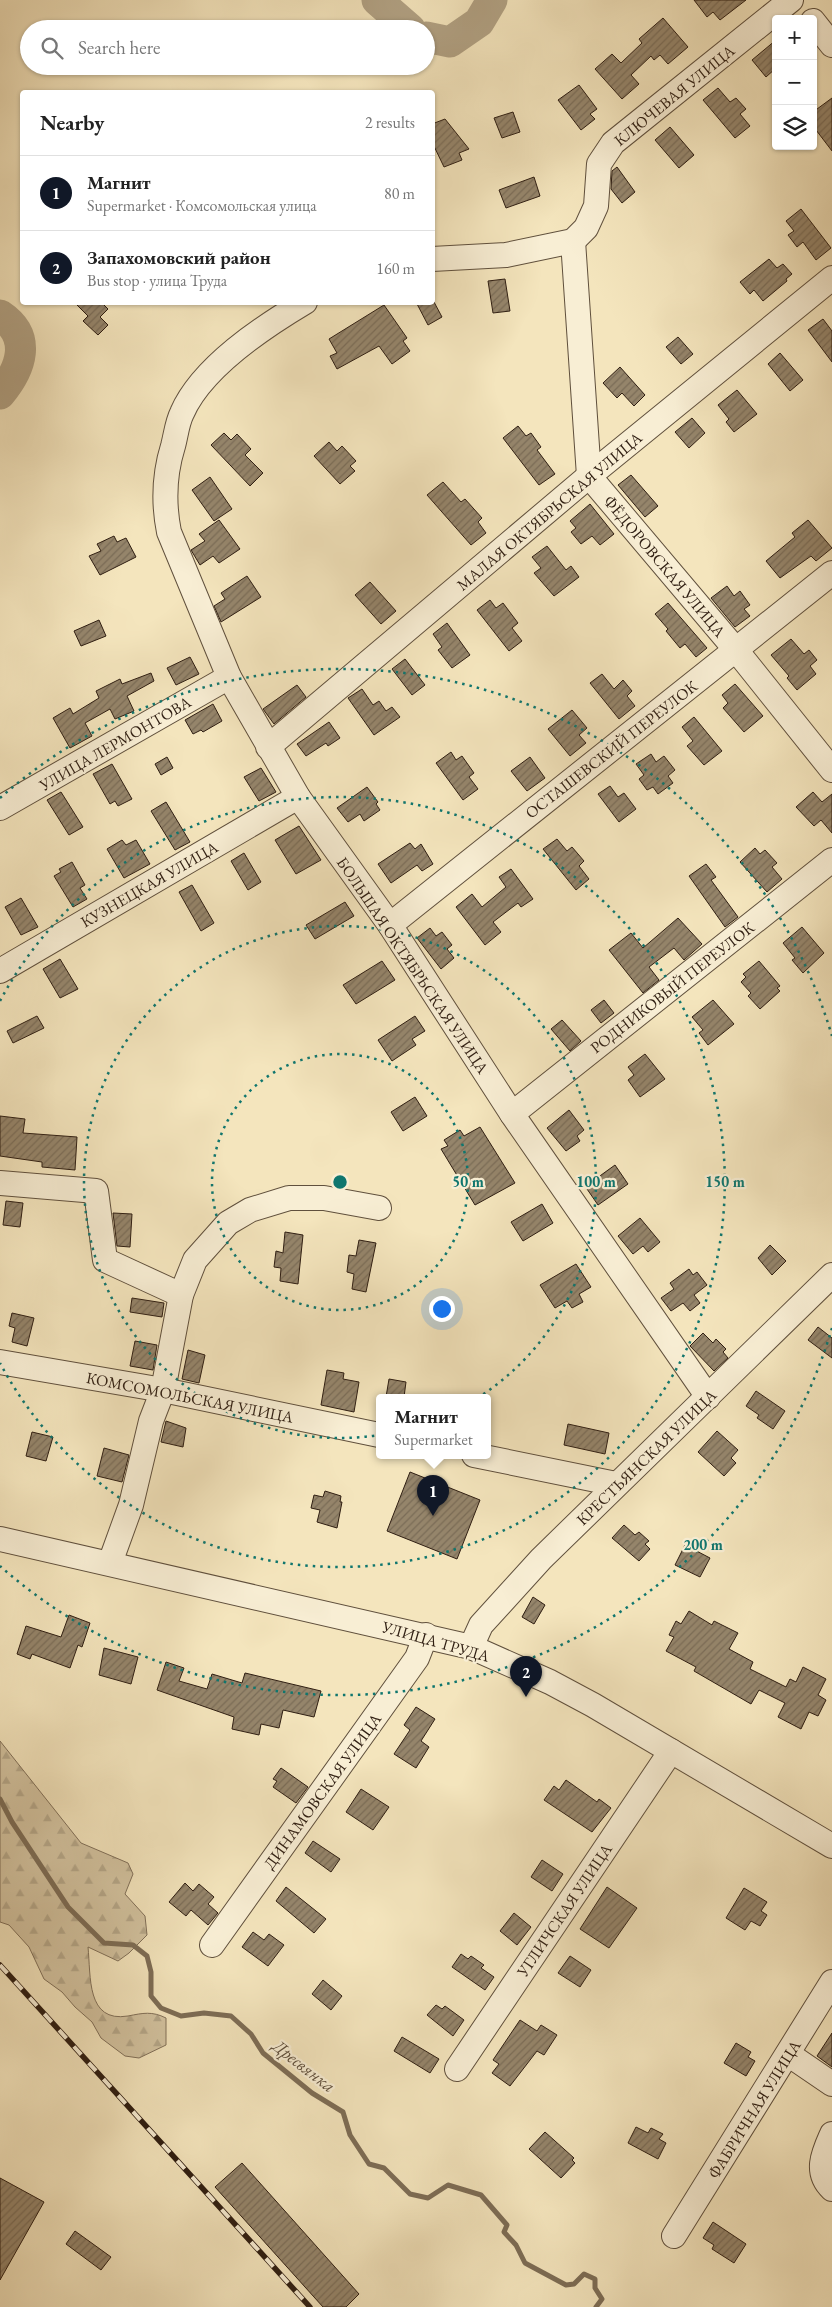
<!DOCTYPE html>
<meta charset="utf-8">
<style>
:root{--surface:#fff;--page:#f2f2f2;--text:#222;--muted:#767676;--line:#e0e0e0;--accent:#111827}
body{margin:0;font-family:"EB Garamond",serif;background:var(--page);color:var(--text)}
.controls{position:absolute;right:15px;top:15px;display:grid;overflow:hidden;border-radius:5px;box-shadow:0 1px 4px #0004}
.controls button{width:45px;height:45px;display:grid;place-items:center;padding:0;border:0;border-bottom:1px solid var(--line);background:var(--surface);color:var(--text);font:25px sans-serif}
.you{position:absolute;left:441px;top:1308px;width:18px;height:18px;margin:-12px;border:4px solid #fff;border-radius:50%;background:#1a73e8;box-shadow:0 0 0 8px #1a73e833}
.badge{display:grid;place-items:center;width:32px;height:32px;border-radius:50%;background:var(--accent);color:#fff;font-size:16px;font-weight:700}
.pin{position:absolute;translate:-50% -41px;filter:drop-shadow(0 1px 2px #0008)}
.pin::after{content:'';position:absolute;top:26px;width:18px;height:15px;background:inherit;clip-path:polygon(0 0,100% 0,50% 100%)}
.popup{position:absolute;left:376px;top:1394px;width:115px;height:65px;box-sizing:border-box;display:grid;place-content:center;border-radius:5px;background:var(--surface);filter:drop-shadow(0 1px 4px #0005);font-size:16px;white-space:nowrap;color:var(--muted)}
.popup b{font-size:19px;color:var(--text)}
.popup::after{content:'';position:absolute;left:50%;top:100%;margin-left:-10px;border:10px solid transparent;border-top-color:var(--surface)}
.list{margin:0;padding:0;list-style:none}
h2{display:flex;justify-content:space-between;align-items:center;height:65px;margin:0;padding:0 20px;font-size:21px}
h2 small{font-size:16px;font-weight:400;color:var(--muted)}
.list li{display:grid;grid-template-columns:32px 1fr auto;gap:15px;align-items:center;box-sizing:border-box;height:75px;padding:0 20px;border-top:1px solid var(--line)}
.list b{display:block;font-size:19px;white-space:nowrap}
.list p{margin:0;font-size:16px;white-space:nowrap;color:var(--muted)}
.list em{font-size:16px;font-style:normal;color:var(--muted)}
.icon{flex:none;width:28px;height:28px;fill:none;stroke:currentColor;stroke-width:2;stroke-linecap:round;stroke-linejoin:round}
.map{position:relative;flex:none;width:832px;height:2307px;overflow:hidden}
.search{position:absolute;background:var(--surface);box-shadow:0 1px 4px #0004;left:20px;top:20px;width:415px;height:55px;display:flex;align-items:center;gap:12px;box-sizing:border-box;padding:0 18px;border-radius:28px;color:var(--muted);font-size:19px}
.panel{position:absolute;background:var(--surface);box-shadow:0 1px 4px #0004;left:20px;top:90px;width:415px;height:215px;border-radius:5px}
.map>svg:first-child{display:block}
</style>
<div class="map">
<svg width="832" height="2307" viewBox="0 0 832 2307">
<defs>
<pattern id="forest-firs" width="22" height="20" patternUnits="userSpaceOnUse" patternTransform="scale(1.25)"><rect width="22" height="20" fill="#d3c3a0"/><path d="M5 1l3.5 6h-7zM16 11l3.5 6h-7z" fill="#b5a789"/></pattern>
<pattern id="building-hatch" width="6" height="6" patternUnits="userSpaceOnUse" patternTransform="scale(1.25)"><rect width="6" height="6" fill="#95856b"/><path d="M-1 1l2-2M0 6l6-6M5 7l2-2" fill="none" stroke="#7a6c57"/></pattern>
</defs>
<rect width="100%" height="100%" fill="#f4e5bd"/>
<filter id="stains"><feTurbulence type="fractalNoise" baseFrequency=".004" numOctaves="4"/><feColorMatrix values="0 0 0 0 .2 0 0 0 0 .09 0 0 0 0 .02 0 0 0 .5 -.17"/></filter>
<radialGradient id="worn" r=".72"><stop offset=".6" stop-color="#630" stop-opacity="0"/><stop offset="1" stop-color="#630" stop-opacity=".3"/></radialGradient>
<path fill="url(#forest-firs)" stroke="#817059" d="M0,1741L81,1843L128,1863L133,1874L125,1894L145,1916L147,1935L129,1953L118,1961L88,1947C91,1976 86,2023 128,2016C143,2013 152,2011 166,2018V2045L139,2058L125,2056L101,2038L92,2022L75,2007L62,1992L44,1979L29,1947L9,1925L0,1922Z"/>
<g fill="none" stroke-linecap="round" stroke-linejoin="round">
<path stroke="#7d6d56" stroke-width="5" d="M0,1799L12,1822L68,1907L104,1943L133,1945L147,1956L151,1972V1996L161,2008L181,2016L204,2013L231,2016L251,2034L263,2053L312,2093L343,2112L350,2135L369,2164L384,2168L410,2194L428,2198L448,2185L481,2195L507,2225L504,2232L516,2245L525,2263L566,2285L574,2284L584,2274L595,2279V2288L602,2299L596,2307"/>
<g stroke="#b1a183" stroke-width="31">
<path d="M377,0L410,29"/>
<path d="M426,37L450,42L479,22L492,0"/>
<path d="M0,315C33,337 21,369 0,394"/>
</g>
</g>
<g fill="url(#building-hatch)" stroke="#2f1e12">
<path d="M694,0H746L720,20L713,12L707,17Z"/>
<path d="M663,18L688,47L668,64L660,55L654,60L651,56L631,75L639,84L622,99L595,69L612,54L621,63L642,43L639,39Z"/>
<path d="M776,40V68L766,77L752,60Z"/>
<path d="M579,85L597,109L590,114L595,119L581,130L558,100Z"/>
<path d="M718,88L730,102L736,98L746,109L740,114L750,126L735,138L703,100Z"/>
<path d="M832,98V151L813,126V112Z"/>
<path d="M513,112L520,132L502,138L494,118Z"/>
<path d="M445,119L469,149L459,153L462,160L444,167L432,142V124Z"/>
<path d="M670,127L694,155L679,168L655,140Z"/>
<path d="M617,167L635,192L622,203L611,189L612,171Z"/>
<path d="M534,177L540,196L506,208L499,190Z"/>
<path d="M801,209L831,248L816,260L803,242L797,247L788,235L794,231L786,221Z"/>
<path d="M769,259L777,268L783,264L792,274L786,279L787,281L763,301L754,290L750,294L740,282Z"/>
<path d="M505,279L510,311L493,313L488,281Z"/>
<path d="M74,302H101L108,309L100,317L108,325L98,335L83,321L88,316Z"/>
<path d="M416,302H434L442,317L428,325Z"/>
<path d="M384,305L407,338L403,341L410,351L392,364L379,346L337,369L330,356L337,353L329,339Z"/>
<path d="M823,319L832,331V362L808,330Z"/>
<path d="M678,337L693,354L681,364L666,347Z"/>
<path d="M780,353L803,380L790,391L768,364Z"/>
<path d="M620,367L645,395L634,406L622,393L617,398L603,383Z"/>
<path d="M737,390L757,414L734,432L726,422L729,419L718,405Z"/>
<path d="M692,418L705,433L689,448L675,432Z"/>
<path d="M518,426L526,436L531,433L541,447L537,450L555,474L539,485L503,438Z"/>
<path d="M224,433L231,440L237,434L251,449L245,455L263,473L250,486L211,445Z"/>
<path d="M329,442L337,451L342,446L356,461L350,466L355,471L340,484L314,456Z"/>
<path d="M631,475L658,506L645,517L618,485Z"/>
<path d="M210,477L232,509L214,521L192,490Z"/>
<path d="M443,482L461,502L465,499L482,518L478,522L486,533L471,545L427,495Z"/>
<path d="M590,504L614,534L600,545L592,536L581,544L571,532L576,528L570,521Z"/>
<path d="M219,520L240,549L219,563L213,556L200,565L191,550L205,541L199,534Z"/>
<path d="M808,520L832,548L816,561L811,556L780,578L766,561L795,537L792,533Z"/>
<path d="M114,536L117,542L126,538L136,557L100,575L89,556L101,551L97,544Z"/>
<path d="M547,546L566,570L571,566L579,577L554,596L534,573L541,568L532,557Z"/>
<path d="M247,576L261,597L221,622L214,606L225,599L221,593Z"/>
<path d="M370,582L396,611L381,624L355,595Z"/>
<path d="M727,586L734,596L740,591L750,605L744,609L750,616L735,627L711,598Z"/>
<path d="M490,600L496,608L503,603L518,623L512,628L522,641L509,651L477,610Z"/>
<path d="M668,603L707,648L696,657L685,644L680,648L666,631L668,629L655,614Z"/>
<path d="M99,620L106,636L81,646L74,631Z"/>
<path d="M447,623L470,655L452,668L438,650L442,647L433,634Z"/>
<path d="M791,639L804,654L809,650L817,660L810,666L816,674L797,690L787,678L789,676L771,655Z"/>
<path d="M190,657L199,674L176,685L167,668Z"/>
<path d="M405,659L425,685L412,695L392,669Z"/>
<path d="M151,673L154,681L127,696L134,711L115,719L110,709L85,723L92,736L70,748L53,718L70,708L73,714L99,698L96,691L120,679L122,684Z"/>
<path d="M602,674L614,689L623,680L632,691L627,696L635,706L619,719L590,683Z"/>
<path d="M735,684L763,716L744,732L723,708L728,703L722,695Z"/>
<path d="M297,685L306,697L274,724L263,709Z"/>
<path d="M362,689L373,705L379,701L386,711L392,707L400,717L374,735L348,698Z"/>
<path d="M213,704L222,721L203,732L201,730L193,734L185,720Z"/>
<path d="M572,710L587,728L579,735L586,743L570,756L548,729Z"/>
<path d="M694,717L722,751L704,765L687,746L693,741L682,727Z"/>
<path d="M329,722L340,738L328,746L326,743L306,756L297,744Z"/>
<path d="M451,752L456,760L462,756L474,773L469,777L478,789L463,800L436,763Z"/>
<path d="M651,754L656,762L664,756L675,770L668,776L673,783L658,794L653,787L647,790L639,779L644,775L636,764Z"/>
<path d="M167,757L173,768L161,775L155,764Z"/>
<path d="M530,757L545,778L527,791L511,771Z"/>
<path d="M112,764L132,799L118,806L115,801L110,804L93,774Z"/>
<path d="M261,768L276,792L259,801L244,777Z"/>
<path d="M610,786L618,797L624,793L636,809L619,822L598,794Z"/>
<path d="M367,787L378,802L376,804L380,810L364,821L360,814L348,822L337,808Z"/>
<path d="M61,792L83,827L69,835L47,800Z"/>
<path d="M813,792L822,802L832,794V833L821,820L814,826L796,807Z"/>
<path d="M166,802L190,842L175,850L151,811Z"/>
<path d="M299,826L321,860L296,874L275,840Z"/>
<path d="M557,839L567,851L572,847L584,861L579,866L589,879L576,890L543,849Z"/>
<path d="M122,840L126,845L136,840L150,864L124,878L107,849Z"/>
<path d="M410,843L415,849L421,844L433,864L422,871L417,865L391,883L378,864Z"/>
<path d="M755,848L760,854L765,850L777,863L772,867L782,879L767,892L740,862Z"/>
<path d="M244,853L261,882L248,890L231,861Z"/>
<path d="M72,862L85,885L80,888L87,899L73,907L54,876L61,872L59,869Z"/>
<path d="M706,864L716,877L711,880L738,917L725,927L689,876Z"/>
<path d="M511,869L533,899L521,907L518,903L493,922L501,932L485,945L456,907L472,894L482,907L506,887L499,877Z"/>
<path d="M192,885L214,923L201,931L179,892Z"/>
<path d="M21,898L38,927L21,935L5,907Z"/>
<path d="M345,902L354,916L315,939L306,925Z"/>
<path d="M678,918L702,944L684,960L674,948L649,967L659,980L643,993L609,950L631,933L643,948Z"/>
<path d="M802,927L824,953L803,973L792,960L795,958L783,943Z"/>
<path d="M430,928L436,936L442,932L452,945L447,949L454,958L441,969L417,938Z"/>
<path d="M60,959L78,989L60,998L43,969Z"/>
<path d="M382,961L395,980L356,1004L343,985Z"/>
<path d="M759,961L780,986L777,988L780,991L760,1009L748,996L751,993L741,982L746,977L743,974Z"/>
<path d="M604,1000L614,1013L601,1023L591,1010Z"/>
<path d="M713,1000L734,1024L708,1045L699,1033L703,1030L692,1017Z"/>
<path d="M37,1016L44,1028L13,1043L7,1031Z"/>
<path d="M415,1016L425,1031L412,1039L416,1045L392,1061L378,1040Z"/>
<path d="M562,1020L581,1041L570,1051L551,1029Z"/>
<path d="M645,1054L665,1079L640,1097L628,1080L634,1075L628,1067Z"/>
<path d="M415,1097L427,1116L403,1131L391,1112Z"/>
<path d="M569,1110L584,1130L577,1136L580,1141L566,1151L547,1128Z"/>
<path d="M0,1116L25,1119L23,1133L77,1137L75,1170L42,1167V1162L0,1156Z"/>
<path d="M480,1127L515,1183L475,1205L441,1149L448,1146L444,1140L460,1130L464,1136Z"/>
<path d="M615,1165L628,1184L598,1205L587,1189L599,1180L597,1178Z"/>
<path d="M6,1201L23,1203L20,1227L3,1225Z"/>
<path d="M542,1204L553,1223L523,1241L511,1222Z"/>
<path d="M113,1213L132,1214L130,1247L117,1246Z"/>
<path d="M640,1218L660,1242L648,1252L643,1246L633,1254L618,1236Z"/>
<path d="M285,1232L303,1235L298,1284L280,1281L281,1268L274,1267L276,1251L283,1253Z"/>
<path d="M359,1240L376,1243L366,1292L352,1289L354,1274L347,1272L349,1255L356,1256Z"/>
<path d="M770,1245L786,1261L772,1275L758,1258Z"/>
<path d="M576,1264L591,1287L579,1294L583,1302L572,1308L567,1301L555,1308L540,1285Z"/>
<path d="M689,1269L693,1275L697,1272L707,1285L694,1295L700,1303L690,1311L683,1303L671,1311L661,1298L674,1289L670,1283Z"/>
<path d="M132,1298L164,1303L162,1317L130,1312Z"/>
<path d="M12,1313L34,1318L27,1346L12,1342L15,1328L9,1326Z"/>
<path d="M818,1327L832,1338V1358L808,1340Z"/>
<path d="M703,1333L713,1343L716,1339L726,1349L723,1352L728,1358L714,1371L690,1346Z"/>
<path d="M135,1341L157,1345L153,1370L130,1366Z"/>
<path d="M188,1350L205,1355L199,1383L182,1379Z"/>
<path d="M327,1370L344,1373L343,1379L359,1382L354,1412L321,1405Z"/>
<path d="M389,1379L406,1382L404,1397H386Z"/>
<path d="M756,1391L785,1411L773,1429L757,1418L759,1415L746,1406Z"/>
<path d="M166,1421L186,1428L183,1447L161,1442Z"/>
<path d="M568,1424L609,1433L605,1454L564,1445Z"/>
<path d="M717,1431L738,1450L731,1458L736,1463L724,1476L698,1452Z"/>
<path d="M32,1432L53,1437L46,1461L26,1456Z"/>
<path d="M104,1448L129,1455L122,1482L97,1476Z"/>
<path d="M410,1472L480,1500L457,1559L387,1531Z"/>
<path d="M325,1491L341,1496L340,1502H342L337,1528L317,1522L320,1510L311,1508L314,1495L323,1497Z"/>
<path d="M624,1525L635,1535L639,1532L649,1541L645,1544L650,1549L639,1561L612,1538Z"/>
<path d="M685,1545L710,1558L700,1577L675,1565Z"/>
<path d="M533,1597L545,1605L534,1624L522,1617Z"/>
<path d="M689,1611L712,1625L714,1621L738,1633L729,1649L753,1662L750,1669L786,1687L790,1679L796,1682L803,1667L826,1679L818,1695L826,1700L818,1716L809,1712L801,1729L778,1717L785,1703L759,1690L751,1704L694,1671L696,1667L666,1651L674,1637L669,1635L676,1621L681,1624Z"/>
<path d="M69,1615L90,1623L82,1647L78,1645L70,1668L32,1654L30,1659L17,1654L26,1626L61,1637Z"/>
<path d="M104,1648L138,1657L131,1684L99,1675Z"/>
<path d="M166,1662L184,1668L179,1681L207,1689L212,1674L242,1683L245,1673L321,1691L314,1717L283,1710L279,1728L261,1724L259,1735L232,1729L234,1717L157,1690Z"/>
<path d="M416,1707L435,1719L421,1741L429,1747L416,1768L394,1754L410,1730L404,1725Z"/>
<path d="M281,1768L308,1787L296,1803L273,1787L277,1781L273,1779Z"/>
<path d="M566,1780L597,1802L599,1799L611,1808L592,1832L544,1800L554,1786L559,1790Z"/>
<path d="M361,1789L389,1807L373,1830L346,1812Z"/>
<path d="M313,1841L340,1859L331,1872L305,1853Z"/>
<path d="M542,1860L563,1874L552,1891L531,1877Z"/>
<path d="M185,1883L193,1891L199,1884L214,1897L208,1904L218,1913L208,1925L191,1910L186,1916L169,1902Z"/>
<path d="M286,1887L326,1919L314,1933L276,1901Z"/>
<path d="M607,1887L637,1908L609,1948L580,1929Z"/>
<path d="M744,1888L767,1902L761,1911L767,1915L760,1926L751,1921L745,1930L726,1918Z"/>
<path d="M514,1913L531,1927L517,1945L500,1931Z"/>
<path d="M253,1932L264,1940L269,1934L284,1945L268,1966L242,1947Z"/>
<path d="M461,1954L468,1959L471,1956L484,1965L481,1968L494,1977L485,1990L452,1967Z"/>
<path d="M570,1956L591,1970L580,1987L558,1973Z"/>
<path d="M323,1980L342,1996L331,2010L312,1994Z"/>
<path d="M436,2005L442,2009L445,2006L464,2020L453,2036L427,2015Z"/>
<path d="M520,2020L537,2031L541,2025L557,2035L544,2055L537,2051L510,2086L492,2073L499,2064L493,2060Z"/>
<path d="M832,2033V2067L817,2056Z"/>
<path d="M402,2037L439,2059L430,2073L394,2051Z"/>
<path d="M736,2043L751,2052L748,2057L755,2061L746,2076L724,2063Z"/>
<path d="M636,2127L648,2133L651,2128L663,2134L659,2139L666,2143L658,2159L628,2143Z"/>
<path d="M545,2132L574,2158L572,2160L575,2163L561,2178L529,2149Z"/>
<path d="M242,2163L359,2294L346,2307H323L215,2187Z"/>
<path d="M0,2178L44,2202L0,2280Z"/>
<path d="M713,2222L746,2244L734,2263L712,2249L714,2245L703,2238Z"/>
<path d="M75,2231L111,2257L101,2270L66,2244Z"/>
</g>
<g fill="none" stroke-linecap="round" stroke-linejoin="round">
<defs>
<g id="minor">
<path d="M813,21L832,45"/>
<path d="M573,241L589,476L736,650L832,770"/>
<path d="M432,259L506,255L573,241L586,228L596,206L599,164L613,143L791,0"/>
<path d="M305,302C263,327 202,367 182,413C177,423 176,435 173,446C164,475 163,502 169,532L229,677L298,797L390,925L512,1114L708,1397"/>
<path d="M268,747L589,476L832,278"/>
<path d="M0,808L229,677"/>
<path d="M390,925L832,573"/>
<path d="M0,971L298,797"/>
<path d="M512,1114L832,860"/>
<path d="M0,1183L96,1191L105,1260L181,1295"/>
<path d="M0,1362L163,1390L379,1435"/>
<path d="M474,1455L616,1484"/>
<path d="M0,1539L471,1647L550,1682L593,1705L832,1846"/>
<path d="M110,1563L131,1505L151,1421L163,1390L181,1295L195,1260L228,1223L250,1210L289,1198H324L379,1208"/>
<path d="M471,1647L481,1625L541,1559L832,1275"/>
<path d="M212,1945L417,1658L426,1635"/>
<path d="M788,2054L832,2084"/>
<path d="M457,2069L671,1751"/>
<path d="M832,2134C824,2152 814,2172 832,2189"/>
<path d="M674,2236L832,1982"/>
</g>
</defs>
<use href="#minor" stroke="#60503d" stroke-width="26"/>
<use href="#minor" stroke="#f8eed4" stroke-width="24"/>
<defs>
<path id="rail" d="M0,1965L310,2307"/>
</defs>
<use href="#rail" stroke="#2f1e12" stroke-width="5.5"/>
<use href="#rail" stroke="#f8eed4" stroke-width="4" stroke-dasharray="11" stroke-linecap="butt"/>
</g>
<g fill="none" stroke="#0f766e" stroke-width="2.5" stroke-dasharray="2.5 5">
<circle cx="340" cy="1182" r="128"/>
<circle cx="340" cy="1182" r="256"/>
<path d="M0 1001A385 385 0 1 1 0 1363"/>
<path d="M832 1328A513 513 0 0 1 0 1566M0 798A513 513 0 0 1 832 1036"/>
</g>
<g text-anchor="middle" stroke-width="4.5" stroke-linejoin="round" paint-order="stroke">
<g font-size="16" fill="#2f1e12" stroke="#f8eed4">
<text transform="translate(674 95) rotate(-39)" y="6">КЛЮЧЕВАЯ УЛИЦА</text>
<text transform="translate(549 511) rotate(-40)" y="6">МАЛАЯ ОКТЯБРЬСКАЯ УЛИЦА</text>
<text transform="translate(665 566) rotate(50)" y="6">ФЁДОРОВСКАЯ УЛИЦА</text>
<text transform="translate(115 743) rotate(-30)" y="6">УЛИЦА ЛЕРМОНТОВА</text>
<text transform="translate(611 749) rotate(-38)" y="6">ОСТАШЕВСКИЙ ПЕРЕУЛОК</text>
<text transform="translate(149 884) rotate(-30)" y="6">КУЗНЕЦКАЯ УЛИЦА</text>
<text transform="translate(413 965) rotate(56)" y="6">БОЛЬШАЯ ОКТЯБРЬСКАЯ УЛИЦА</text>
<text transform="translate(672 987) rotate(-38)" y="6">РОДНИКОВЫЙ ПЕРЕУЛОК</text>
<text transform="translate(190 1397) rotate(11)" y="6">КОМСОМОЛЬСКАЯ УЛИЦА</text>
<text transform="translate(646 1457) rotate(-44)" y="6">КРЕСТЬЯНСКАЯ УЛИЦА</text>
<text transform="translate(436 1641) rotate(16)" y="6">УЛИЦА ТРУДА</text>
<text transform="translate(322 1791) rotate(-54)" y="6">ДИНАМОВСКАЯ УЛИЦА</text>
<text transform="translate(564 1910) rotate(-56)" y="6">УГЛИЧСКАЯ УЛИЦА</text>
<text transform="translate(754 2109) rotate(-58)" y="6">ФАБРИЧНАЯ УЛИЦА</text>
</g>
<g font-size="18" font-style="italic" fill="#5c4c3a" stroke="#f8eed4">
<text transform="translate(304 2066) rotate(38)" y="6">Дресвянка</text>
</g>
</g>
<circle cx="340" cy="1182" r="8" fill="#0f766e" stroke="#f8eed4" stroke-width="2.5"/>
<g font-size="15" text-anchor="middle" font-weight="bold" fill="#0f766e" stroke="#f8eed4" stroke-width="4.5" stroke-linejoin="round" paint-order="stroke">
<text x="468" y="1187">50 m</text>
<text x="596" y="1187">100 m</text>
<text x="725" y="1187">150 m</text>
<text x="703" y="1550">200 m</text>
</g>
<rect width="100%" height="100%" filter="url(#stains)"/>
<rect width="100%" height="100%" fill="url(#worn)"/>
</svg>
<div class="controls">
<button>+</button>
<button>−</button>
<button><svg class="icon" aria-label="layers" viewBox="0 0 24 24"><path d="M12 4l9 5-9 5-9-5zM3 14l9 5 9-5"/></svg></button>
</div>
<div class="you"></div>
<div class="pin badge" style="left:433px;top:1516px">1</div>
<div class="popup"><b>Магнит</b>Supermarket</div>
<div class="pin badge" style="left:526px;top:1697px">2</div>
<div class="search"><svg class="icon" aria-label="search" viewBox="0 0 24 24"><circle cx="10" cy="10" r="6"/><path d="M15 15l6 6"/></svg>Search here</div>
<section class="panel">
<h2>Nearby<small>2 results</small></h2>
<ul class="list">
<li><span class="badge">1</span><div><b>Магнит</b><p>Supermarket · Комсомольская улица</p></div><em>80 m</em></li>
<li><span class="badge">2</span><div><b>Запахомовский район</b><p>Bus stop · улица Труда</p></div><em>160 m</em></li>
</ul>
</section>
</div>
